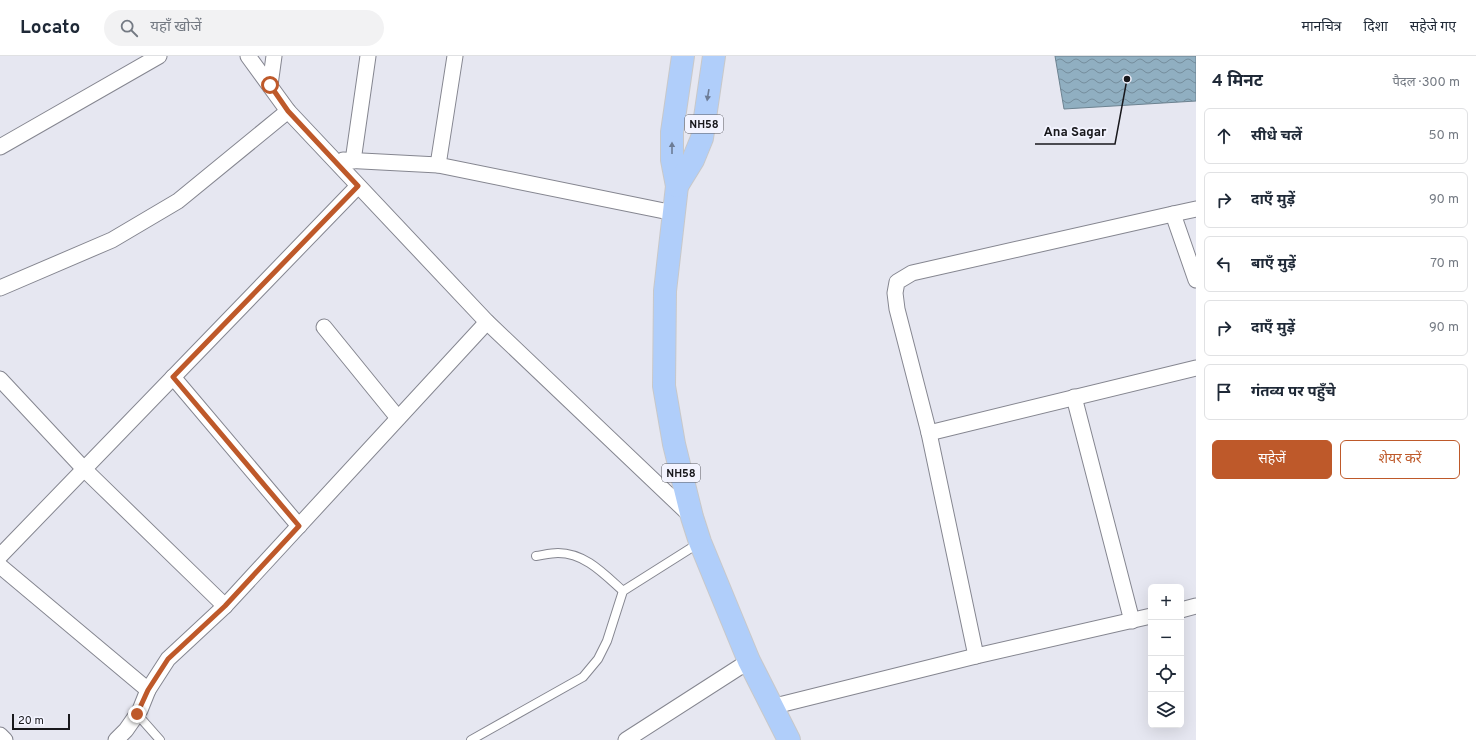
<!DOCTYPE html>
<html lang="hi">
<meta charset="utf-8">
<style>
:root{--surface:#fff;--page:#f2f2f3;--text:#1f2937;--muted:#747a83;--line:#e0e1e3;--accent:#be592a}
body{margin:0;font-family:Overpass,"Noto Sans Devanagari",sans-serif;background:var(--page);color:var(--text)}
.controls{position:absolute;right:12px;bottom:12px;display:grid;overflow:hidden;border-radius:6px;box-shadow:0 4px 16px #0002}
.controls button{width:36px;height:36px;display:grid;place-items:center;padding:0;border:0;border-bottom:1px solid var(--line);background:var(--surface);color:var(--text);font:20px sans-serif}
.scale{position:absolute;left:12px;bottom:10px;width:58px;box-sizing:border-box;padding-left:4px;border:2px solid #18181c;border-top:0;font-size:11px;line-height:14px;white-space:nowrap;color:#18181c;-webkit-text-stroke:3px #f3f4ff;paint-order:stroke}
.stop{position:absolute;width:12px;height:12px;margin:-9px;border:3px solid #be592a;border-radius:50%;background:#fff}
.stop.end{background:#be592a;border-color:#fff;box-shadow:0 1px 4px #0008}
.list{margin:0;padding:0;list-style:none}
h2{display:flex;justify-content:space-between;align-items:center;height:52px;margin:0;padding:0 16px;font-size:17px}
h2 small{font-size:13px;font-weight:400;color:var(--muted)}
.list li{display:grid;grid-template-columns:26px 1fr auto;gap:12px;align-items:center;box-sizing:border-box;height:56px;margin:0 8px 8px;padding:0 8px;border:1px solid var(--line);border-radius:6px}
.list b{display:block;font-size:15px;white-space:nowrap}
.list em{font-size:13px;font-style:normal;color:var(--muted)}
.actions{display:flex;gap:8px;padding:12px 16px}
.actions a{flex:1;padding:9px 0;border:1px solid var(--accent);border-radius:6px;text-align:center;font-size:14px;color:var(--accent)}
.actions .main{background:var(--accent);color:#fff}
.icon{flex:none;width:22px;height:22px;fill:none;stroke:currentColor;stroke-width:2;stroke-linecap:round;stroke-linejoin:round}
.map{position:relative;flex:none;width:1196px;height:684px;overflow:hidden}
header{display:flex;align-items:center;gap:24px;box-sizing:border-box;height:56px;padding:0 20px;background:var(--surface);border-bottom:1px solid var(--line)}
header strong{font-size:19px}
nav{display:flex;gap:22px;margin-inline-start:auto;font-size:14px}
.search{width:280px;height:36px;background:var(--page);display:flex;align-items:center;gap:10px;box-sizing:border-box;padding:0 14px;border-radius:22px;color:var(--muted);font-size:15px}
main{display:flex}
aside{flex:1;background:var(--surface)}
.map>svg:first-child{display:block}
</style>
<header>
<strong>Locato</strong>
<div class="search"><svg class="icon" aria-label="search" viewBox="0 0 24 24"><circle cx="10" cy="10" r="6"/><path d="M15 15l6 6"/></svg>यहाँ खोजें</div>
<nav><a>मानचित्र</a><a>दिशा</a><a>सहेजे गए</a></nav>
</header>
<main>
<div class="map">
<svg width="1196" height="684" viewBox="0 0 1196 684">
<defs>
<pattern id="water-waves" width="16" height="10" patternUnits="userSpaceOnUse"><rect width="16" height="10" fill="#90afc1"/><path d="M0 5q4-4 8 0t8 0" fill="none" stroke="#758d9c"/></pattern>
</defs>
<rect width="100%" height="100%" fill="#e6e7f1"/>
<path fill="url(#water-waves)" stroke="#6c8290" d="M1055,0H1196V45L1064,53Z"/>
<g fill="none" stroke-linecap="round" stroke-linejoin="round">
<defs>
<g id="service">
<path d="M536,500C543,499 551,497 558,497C585,497 604,518 623,535"/>
<path d="M137,658L160,684"/>
<path d="M471,684L583,621L598,603L607,585L623,535L699,487"/>
</g>
<g id="minor">
<path d="M248,0L288,55L487,266L692,461"/>
<path d="M455,0L438,109L674,157"/>
<path d="M270,29L274,0"/>
<path d="M0,91L159,0"/>
<path d="M343,104L438,109"/>
<path d="M353,105L368,0"/>
<path d="M1173,158L1196,153"/>
<path d="M0,232L112,184L178,145L288,55"/>
<path d="M324,271L398,362"/>
<path d="M173,321L299,470"/>
<path d="M0,323L84,413L225,550"/>
<path d="M1074,341L1132,565"/>
<path d="M929,377L1196,312"/>
<path d="M0,500L358,130"/>
<path d="M0,510L148,634L168,603L225,550L487,266"/>
<path d="M1181,554L1196,550"/>
<path d="M1151,560L976,600L929,377L897,253L895,237L897,226L912,217L1173,158L1196,224"/>
<path d="M771,651L976,600"/>
<path d="M0,679L5,684"/>
<path d="M116,684L126,674L140,654L148,634"/>
<path d="M626,684L749,605"/>
</g>
<g id="trunk">
<path d="M683,0L672,76V104L677,130L665,235L664,330L674,388L692,461L700,486L749,605L789,684"/>
<path d="M677,130L693,104L702,82L714,0"/>
</g>
</defs>
<use href="#service" stroke="#858690" stroke-width="10"/>
<use href="#minor" stroke="#858690" stroke-width="17"/>
<use href="#trunk" stroke="#c8c8c9" stroke-width="24"/>
<use href="#service" stroke="#fff" stroke-width="8"/>
<use href="#minor" stroke="#fff" stroke-width="15"/>
<use href="#trunk" stroke="#b0cefa" stroke-width="22"/>
</g>
<defs><path id="oneway-solid" d="M-6-.8H1V-3.2L6.5 0L1 3.2V.8H-6Z"/></defs>
<g fill="#6c7c96">
<use href="#oneway-solid" transform="translate(708 39) rotate(99)"/>
<use href="#oneway-solid" transform="translate(672 92) rotate(-90)"/>
</g>
<g fill="none" stroke-linecap="round" stroke-linejoin="round">
<path stroke="#be592a" stroke-width="5" d="M137,658L148,634L168,603L225,550L299,470L173,321L358,130L288,55L270,29"/>
</g>
<g text-anchor="middle" stroke-width="3.5" stroke-linejoin="round" paint-order="stroke">
<g fill="#f3f4ff" stroke="#5a5a60" stroke-width="1">
<rect x="685" y="59" width="38" height="18" rx="3"/>
<rect x="662" y="408" width="38" height="18" rx="3"/>
</g>
<g font-size="11" font-weight="bold" fill="#18181c">
<text x="704" y="72">NH58</text>
<text x="681" y="421">NH58</text>
</g>
</g>
<path fill="none" stroke="#18181c" stroke-width="1.5" d="M1127 23L1115 88H1035"/>
<circle fill="#18181c" stroke="#f3f4ff" stroke-width="1.5" cx="1127" cy="23" r="4"/>
<g font-size="13" text-anchor="middle" font-weight="bold" fill="#18181c" stroke="#f3f4ff" stroke-width="3.5" stroke-linejoin="round" paint-order="stroke">
<text x="1075" y="80">Ana Sagar</text>
</g>
</svg>
<div class="controls">
<button>+</button>
<button>−</button>
<button><svg class="icon" aria-label="locate" viewBox="0 0 24 24"><circle cx="12" cy="12" r="6"/><path d="M12 2v4M12 18v4M2 12h4M18 12h4"/></svg></button>
<button><svg class="icon" aria-label="layers" viewBox="0 0 24 24"><path d="M12 4l9 5-9 5-9-5zM3 14l9 5 9-5"/></svg></button>
</div>
<div class="scale">20 m</div>
<div class="stop" style="left:270px;top:29px"></div>
<div class="stop end" style="left:137px;top:658px"></div>
</div>
<aside>
<h2>4 मिनट<small>पैदल · 300 m</small></h2>
<ul class="list">
<li><svg class="icon" aria-label="ahead" viewBox="0 0 24 24"><path d="M12 20V5M6 11l6-6 6 6"/></svg><div><b>सीधे चलें</b></div><em>50 m</em></li>
<li><svg class="icon" aria-label="right" viewBox="0 0 24 24"><path d="M7 20v-9h11M14 6l5 5-5 5"/></svg><div><b>दाएँ मुड़ें</b></div><em>90 m</em></li>
<li><svg class="icon" aria-label="left" viewBox="0 0 24 24"><path d="M17 20v-9H6M10 6l-5 5 5 5"/></svg><div><b>बाएँ मुड़ें</b></div><em>70 m</em></li>
<li><svg class="icon" aria-label="right" viewBox="0 0 24 24"><path d="M7 20v-9h11M14 6l5 5-5 5"/></svg><div><b>दाएँ मुड़ें</b></div><em>90 m</em></li>
<li><svg class="icon" aria-label="arrive" viewBox="0 0 24 24"><path d="M6 21V4h12l-3 4 3 4H6"/></svg><div><b>गंतव्य पर पहुँचे</b></div></li>
</ul>
<div class="actions"><a class="main">सहेजें</a><a>शेयर करें</a></div>
</aside>
</main>
